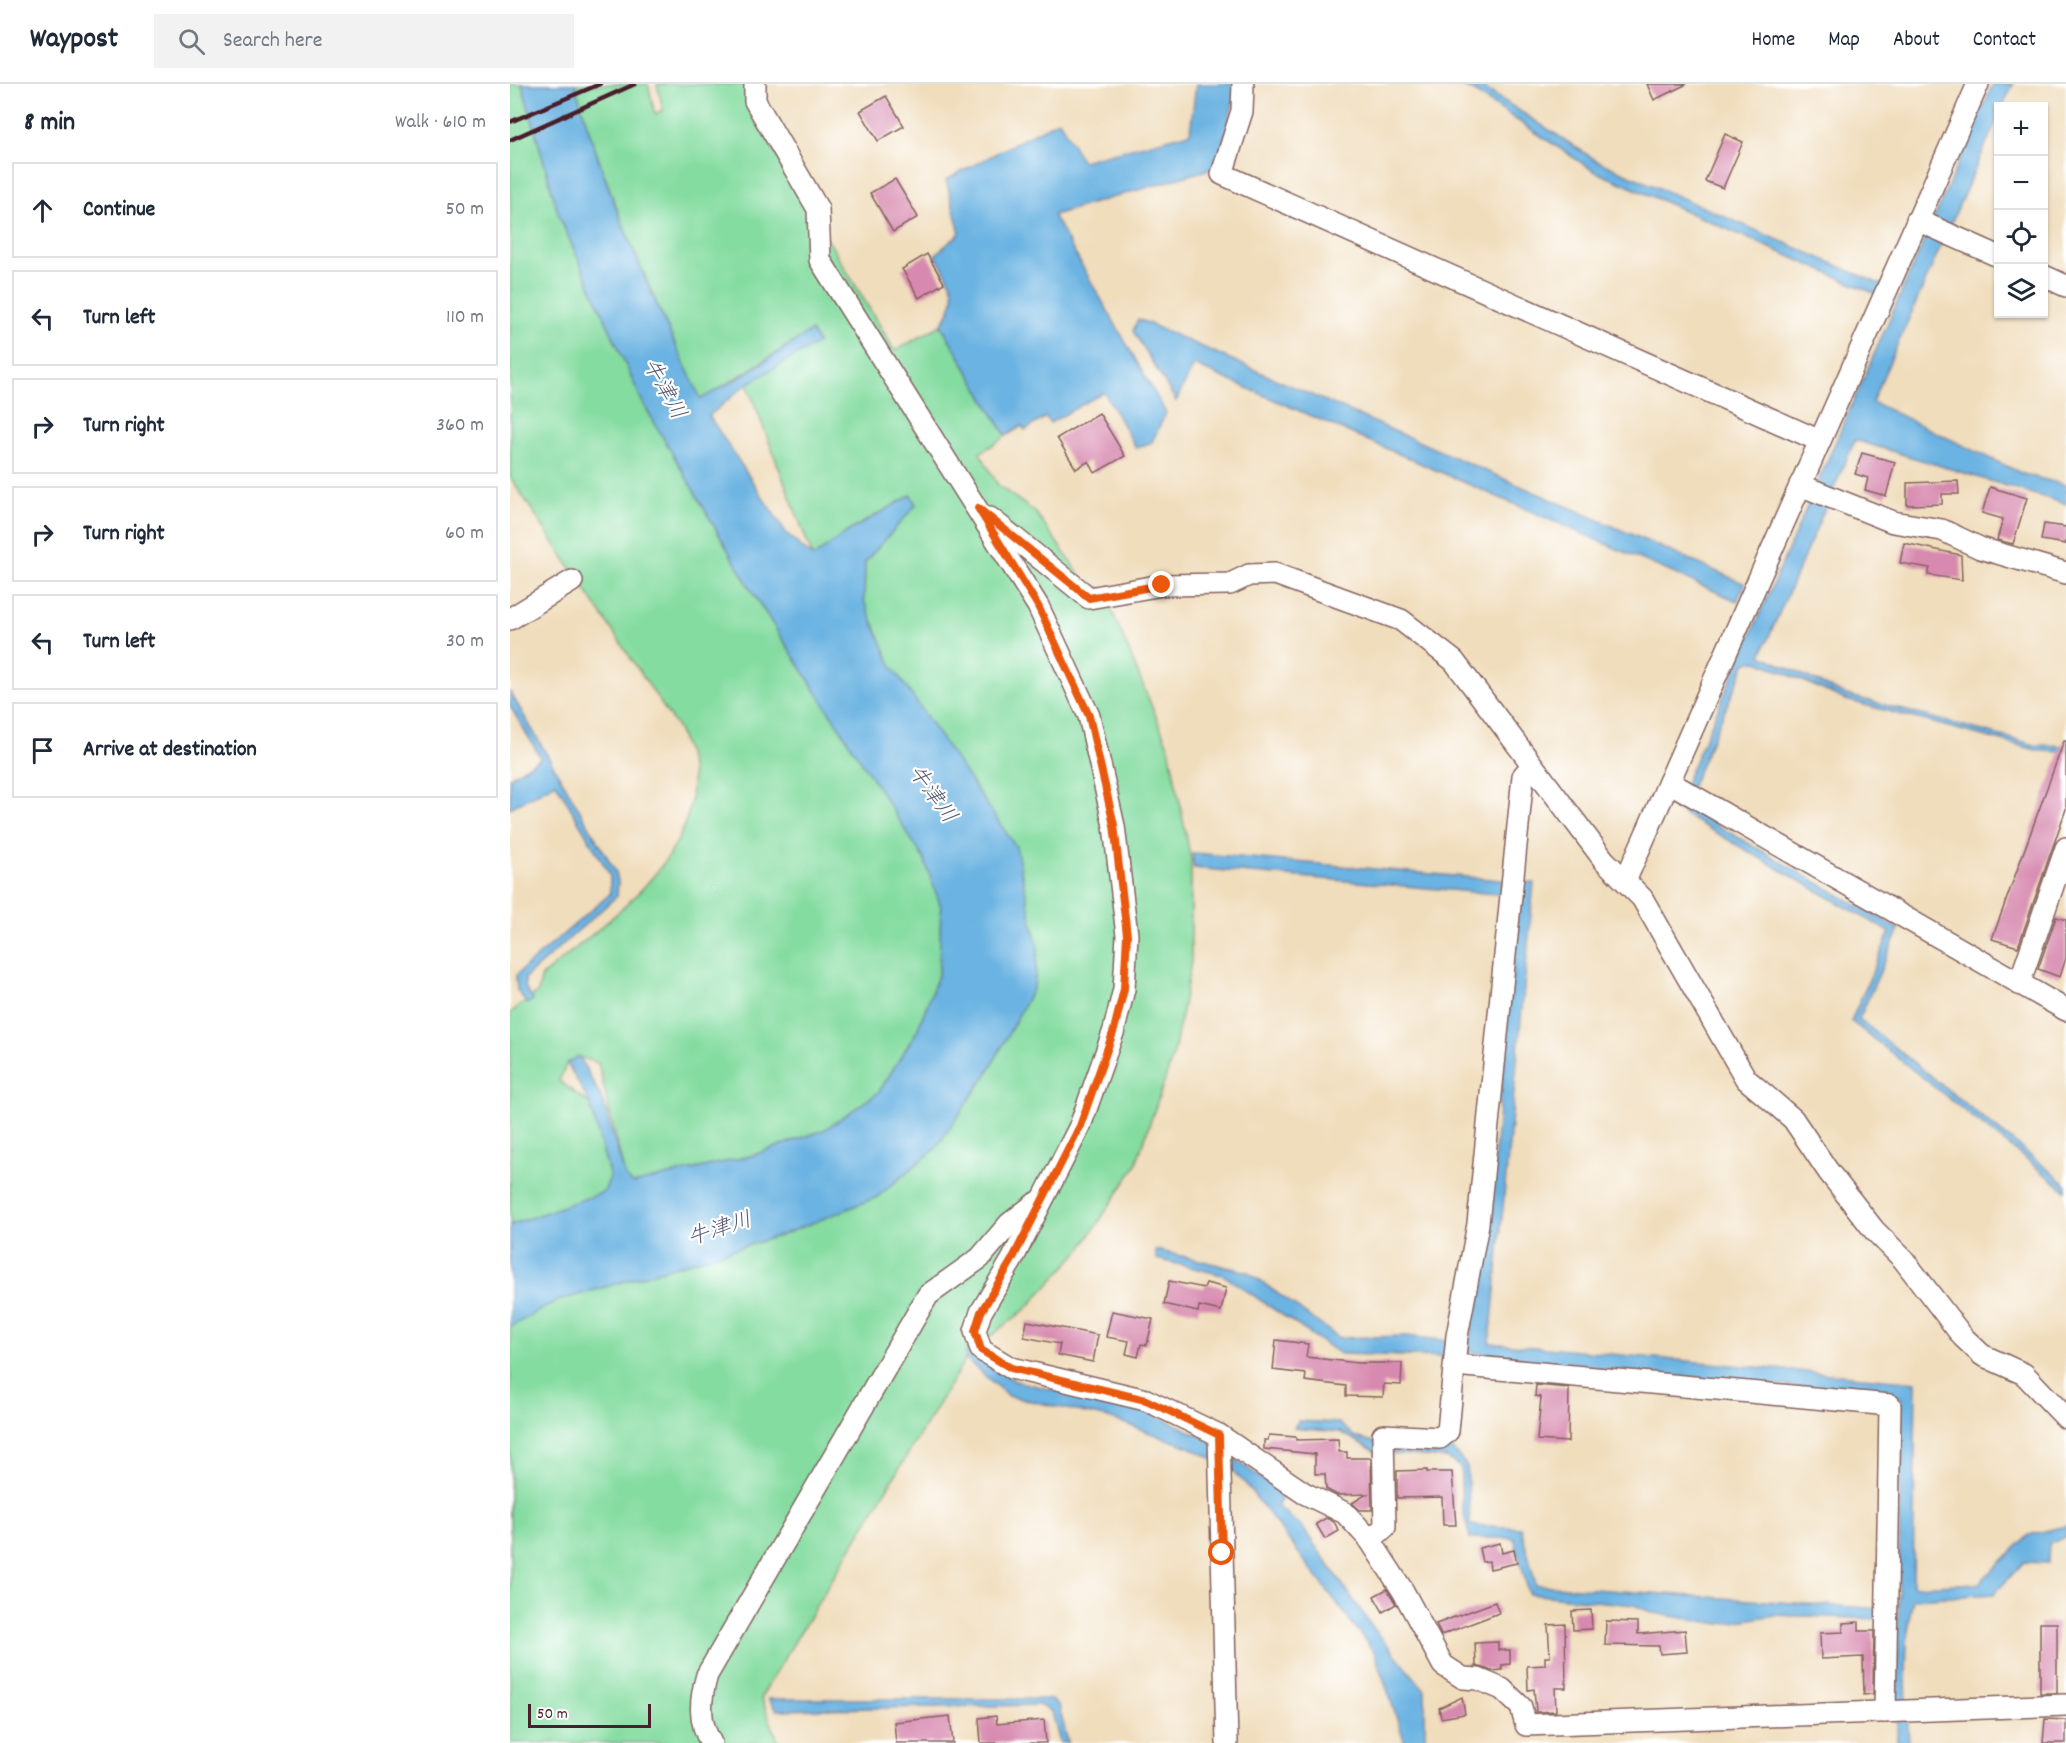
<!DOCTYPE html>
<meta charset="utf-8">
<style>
:root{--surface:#fff;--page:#f2f2f3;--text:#1f2937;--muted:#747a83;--line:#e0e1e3}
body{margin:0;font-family:Dekko,"Klee One",sans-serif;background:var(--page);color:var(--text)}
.controls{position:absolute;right:18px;top:18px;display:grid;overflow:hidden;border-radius:0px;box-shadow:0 2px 4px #0004}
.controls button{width:54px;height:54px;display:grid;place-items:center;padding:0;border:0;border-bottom:2px solid var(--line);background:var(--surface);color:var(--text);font:30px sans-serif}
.scale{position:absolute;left:18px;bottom:15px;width:123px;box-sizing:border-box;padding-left:6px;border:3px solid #4a1f2b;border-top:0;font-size:16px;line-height:21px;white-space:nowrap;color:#4a1f2b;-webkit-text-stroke:4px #fff;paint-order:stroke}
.stop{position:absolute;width:18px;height:18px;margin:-14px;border:4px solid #ea580c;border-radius:50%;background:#fff}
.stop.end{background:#ea580c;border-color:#fff;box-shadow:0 2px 6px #0008}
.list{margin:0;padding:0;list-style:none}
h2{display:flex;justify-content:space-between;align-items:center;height:78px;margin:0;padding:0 24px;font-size:26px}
h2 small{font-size:20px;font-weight:400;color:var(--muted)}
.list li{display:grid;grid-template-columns:39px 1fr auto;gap:18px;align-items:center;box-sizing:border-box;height:96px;margin:0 12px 12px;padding:0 12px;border:2px solid var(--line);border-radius:0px}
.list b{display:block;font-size:22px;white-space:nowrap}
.list em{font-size:20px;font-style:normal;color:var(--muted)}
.icon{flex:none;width:33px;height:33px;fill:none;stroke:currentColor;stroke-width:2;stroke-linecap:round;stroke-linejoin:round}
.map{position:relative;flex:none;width:1556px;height:1659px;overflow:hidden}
header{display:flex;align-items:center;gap:36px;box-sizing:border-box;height:84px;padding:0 30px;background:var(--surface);border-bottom:2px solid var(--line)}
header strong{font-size:28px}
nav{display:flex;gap:33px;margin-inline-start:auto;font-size:21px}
.search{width:420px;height:54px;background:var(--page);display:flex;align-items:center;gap:15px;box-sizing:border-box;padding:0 21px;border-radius:0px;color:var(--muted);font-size:22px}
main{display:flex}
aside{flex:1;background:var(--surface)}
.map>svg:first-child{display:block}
</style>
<header>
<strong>Waypost</strong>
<div class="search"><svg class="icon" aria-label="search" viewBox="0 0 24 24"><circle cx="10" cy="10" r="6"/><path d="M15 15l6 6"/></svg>Search here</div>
<nav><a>Home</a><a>Map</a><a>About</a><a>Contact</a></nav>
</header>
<main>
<aside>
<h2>8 min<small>Walk · 610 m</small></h2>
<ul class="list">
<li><svg class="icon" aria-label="ahead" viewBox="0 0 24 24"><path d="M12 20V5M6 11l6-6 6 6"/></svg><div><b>Continue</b></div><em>50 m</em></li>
<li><svg class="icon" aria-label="left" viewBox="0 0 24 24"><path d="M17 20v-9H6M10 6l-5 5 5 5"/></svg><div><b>Turn left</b></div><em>110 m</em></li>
<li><svg class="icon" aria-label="right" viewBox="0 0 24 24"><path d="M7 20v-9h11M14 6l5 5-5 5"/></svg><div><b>Turn right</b></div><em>360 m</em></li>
<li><svg class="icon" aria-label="right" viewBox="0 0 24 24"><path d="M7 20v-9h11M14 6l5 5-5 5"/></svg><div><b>Turn right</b></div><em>60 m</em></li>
<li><svg class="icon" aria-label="left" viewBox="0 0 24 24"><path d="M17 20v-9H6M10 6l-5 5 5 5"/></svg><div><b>Turn left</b></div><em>30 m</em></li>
<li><svg class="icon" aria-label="arrive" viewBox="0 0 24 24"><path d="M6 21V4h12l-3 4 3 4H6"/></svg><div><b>Arrive at destination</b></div></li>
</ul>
</aside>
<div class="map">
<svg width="1556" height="1659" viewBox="0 0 1556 1659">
<rect width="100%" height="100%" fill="#fff"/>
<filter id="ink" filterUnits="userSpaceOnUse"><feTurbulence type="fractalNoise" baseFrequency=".0167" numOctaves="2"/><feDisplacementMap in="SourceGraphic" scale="12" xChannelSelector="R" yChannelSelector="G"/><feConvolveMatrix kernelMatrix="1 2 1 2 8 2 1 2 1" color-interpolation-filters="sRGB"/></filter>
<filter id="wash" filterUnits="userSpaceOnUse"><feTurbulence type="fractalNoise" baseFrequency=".008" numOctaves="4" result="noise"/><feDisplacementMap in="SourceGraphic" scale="24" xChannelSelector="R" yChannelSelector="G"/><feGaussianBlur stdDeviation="1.35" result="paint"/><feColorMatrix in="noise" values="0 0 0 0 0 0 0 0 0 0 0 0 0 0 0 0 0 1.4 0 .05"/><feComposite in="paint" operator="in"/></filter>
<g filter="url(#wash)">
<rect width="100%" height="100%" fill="#f0ddbc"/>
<g fill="#84dca0" stroke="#677e66" stroke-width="1.5">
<path d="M0,0H12L49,132L132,317L244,511L415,775L431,823L429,889L407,947L369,1008L314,1046L244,1071L123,1100L115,1092L88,979L69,973L57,979L49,997L80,1020L100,1093L94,1108L0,1141V929L28,908L32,892C92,840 194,776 181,684C179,671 172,657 168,645L0,393Z"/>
<path d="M65,0H138L145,30L153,26L147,0H237V22L385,267L431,241L496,352L470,369L488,401L526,429L575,498L593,505L659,664L681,776V879L664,969L625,1083L571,1165L516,1225L459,1269L251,1613L269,1659H0V1243L44,1218L272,1151L367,1113L425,1065L477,990L524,902L528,865L381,581L354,517L355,478L406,421L401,411L337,448L303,473L237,300L308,258L301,247L191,316C143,213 95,109 65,0Z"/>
</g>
<g fill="#6bb3e2" stroke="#5a6986" stroke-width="1.5">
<path d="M12,0H65C95,109 142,214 191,315L232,292L301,247L308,259L237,300L199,332L277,450L303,473L337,448L401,411L406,421L355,478L354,517L381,581L506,763L528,865L524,902L477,990L425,1065L367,1113L272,1151L44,1218L0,1243V1141L94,1108L100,1093L80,1020L57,979L69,972L93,1017L115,1092L123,1100L244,1071L314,1046L369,1008L407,947L429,889L431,823L414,775L244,511L132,317L49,132Z"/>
<path d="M686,0H728L707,83L543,131L656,329L642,358L626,364L594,308L540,339L536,333L515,346L512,342L496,352L431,241C453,210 442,200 425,171L450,149L436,96L549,36L572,77L680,49Z"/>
<path d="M947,0H968L1087,77L1372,201L1368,211L1084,87L963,7Z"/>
<path d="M1483,0H1503L1493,22H1488V33L1362,318L1513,390L1556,401V420L1345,356L1251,571L1333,610L1525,661L1556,662V668L1530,667L1336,616L1248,577L1236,578L1173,722L1389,845L1349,935L1556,1100V1107L1341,937L1380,848L1164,725Z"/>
<path d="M628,235L1235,500L1227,517L684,281L666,317L623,247Z"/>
<path d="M0,608L106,788L108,798L107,812L15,894V903L23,916L17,920L7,906L6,891L100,810V791L46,699L0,724V693L31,674L0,622Z"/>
<path d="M682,769L1024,799L980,1259L1406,1298L1403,1502L1469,1499L1519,1451L1556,1442V1453L1539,1460L1538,1479L1514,1478L1484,1510L1403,1515C1393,1561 1396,1612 1399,1659H1387L1391,1313L971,1275L972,1269L957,1268L976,1165L1009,812L684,784Z"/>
<path d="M646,1166L738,1188L829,1254L896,1252L940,1257L937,1273L830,1270L713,1191L646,1175Z"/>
<path d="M457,1266L505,1297L639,1328L699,1356L774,1411L767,1422L792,1443L864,1545L915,1606V1659H895L865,1569L735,1399L717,1382L679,1363L599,1334L498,1312L455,1274Z"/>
<path d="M788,1337L829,1339L845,1353L882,1363L941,1364L957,1382L960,1441L1011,1444L1026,1501L1371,1525L1370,1535L1265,1531L1210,1540L1143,1529L1124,1521L1019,1510L1004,1454H960L952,1423L951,1384L937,1374L866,1368L830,1348L784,1344Z"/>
<path d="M258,1615H541L549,1622L558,1659H550L542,1628L529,1621L266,1626Z"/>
</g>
<g id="blocks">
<g fill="#d789af">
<path d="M1137,0H1177L1144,16Z"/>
<path d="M376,12L394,42L368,57L350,27Z"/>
<path d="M1215,50L1233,58L1213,104L1195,97Z"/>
<path d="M385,95L408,133L383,148L360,109Z"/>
<path d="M417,170L434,199L409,214L392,185Z"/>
<path d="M589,329L615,372L585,389L579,377L566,385L547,354Z"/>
<path d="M1352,369L1385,378L1376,412L1355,406L1358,394L1345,390Z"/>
<path d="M1448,397L1449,410H1432V420L1397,421V399Z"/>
<path d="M1480,403L1517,414L1503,460L1487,456L1493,435L1472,429Z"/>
<path d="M1534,440L1556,443V460L1531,456Z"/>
<path d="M1394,459L1451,471L1452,496L1418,491L1420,484L1390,479Z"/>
<path d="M1554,657H1556V725L1508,863L1482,855Z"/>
<path d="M1546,833L1556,836V874L1550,893L1528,885Z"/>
<path d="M659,1197L694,1204L696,1199L716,1204L711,1227L689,1222L688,1228L654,1220Z"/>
<path d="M602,1227L643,1235L637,1261L631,1260L628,1273L616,1270L619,1257L596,1253Z"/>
<path d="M517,1237L588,1251L583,1278L548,1271L550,1260L514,1253Z"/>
<path d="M766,1256L798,1260L796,1273L848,1279H892L891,1301L874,1300L873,1313L836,1312V1302L795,1297L796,1290L763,1286Z"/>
<path d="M1026,1301L1059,1304L1058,1358L1027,1356L1031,1313L1025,1312Z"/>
<path d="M759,1351L786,1353V1356L828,1355L829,1368H837V1374H861L862,1426H850L842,1419L857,1410L827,1411L816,1405L815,1390H805V1370L754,1365V1356H758Z"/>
<path d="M917,1386V1388H942L946,1441H933L932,1413L887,1414V1387Z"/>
<path d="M816,1434L824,1438L829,1447L815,1455L806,1440Z"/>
<path d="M990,1459L992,1469L1004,1466L1007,1479L980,1485L979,1477L972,1478L969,1464Z"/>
<path d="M877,1505L886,1520L873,1528L864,1512Z"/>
<path d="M985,1518L989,1529L931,1551L926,1540Z"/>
<path d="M1081,1526L1082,1545L1063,1546L1062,1527Z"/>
<path d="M1096,1537L1128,1538V1550L1175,1546L1177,1568L1150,1570L1149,1562L1095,1561Z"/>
<path d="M1349,1538V1547H1364L1363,1610L1354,1611L1353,1573L1311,1575L1310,1549L1333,1548V1539Z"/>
<rect x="1530" y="1539" width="17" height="70"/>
<path d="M1055,1540L1056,1604H1045L1046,1627L1026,1628L1024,1605L1018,1606L1017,1582L1035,1581V1573H1040L1038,1541Z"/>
<path d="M988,1558V1566H1000V1580L992,1581V1586L982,1587L966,1582L965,1559Z"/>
<path d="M952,1613L955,1630L931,1634L929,1624Z"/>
<path d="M440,1632L443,1659H386L384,1638Z"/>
<path d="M486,1632L487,1640L534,1636L536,1659H471L469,1634Z"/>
<path d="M1535,1635L1556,1636V1659H1533Z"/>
</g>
</g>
</g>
<g filter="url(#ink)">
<use href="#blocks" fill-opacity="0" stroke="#84625e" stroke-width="1.5"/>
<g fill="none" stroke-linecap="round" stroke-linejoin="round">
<defs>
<g id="minor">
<path d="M245,0V17L308,125L310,176L528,522L579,632L604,742L617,851L614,905L604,946L570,1042L502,1176L471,1228L465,1247L471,1266L501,1284L636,1316L709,1351L794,1409L835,1429L860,1456L893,1507L933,1581L953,1594L968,1595L992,1605L1011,1623L1016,1641L1556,1621"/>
<path d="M733,0L732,27L712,90L1310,357"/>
<path d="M1407,136L1488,172"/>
<path d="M1534,192L1556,202"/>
<path d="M1290,401L1383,438L1432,446L1470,464L1556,489"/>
<path d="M480,434L579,514L652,501L720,500L739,491L765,490L891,536L944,577L1094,776L1132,814L1236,995L1283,1035L1318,1087L1364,1146L1393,1175L1453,1253L1472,1271L1514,1290L1556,1334"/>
<path d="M0,535L62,497"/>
<path d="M1159,698L1556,926"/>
<path d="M1116,795L1468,0"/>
<path d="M1509,900L1556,764"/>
<path d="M945,1281L1380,1321L1375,1628"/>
<path d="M709,1351L717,1659"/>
<path d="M860,1456L875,1443L873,1351L930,1354L938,1347L947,1252L968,1140L1013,692L1022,682"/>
<path d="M201,1659C188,1637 190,1615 197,1591L418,1211L470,1174L499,1140L526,1119"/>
</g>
</defs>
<use href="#minor" stroke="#84625e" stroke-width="24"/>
<use href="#minor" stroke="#fff" stroke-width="21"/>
<g stroke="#4a1f2b" stroke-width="4.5">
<path d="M0,38L90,0"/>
<path d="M0,56L125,0"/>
</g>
</g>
</g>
<g fill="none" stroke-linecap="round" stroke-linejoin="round" filter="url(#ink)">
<path stroke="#ea580c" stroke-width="8" d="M652,501L579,514L468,424L528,522L579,632L604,741L617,851L614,905L604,946L570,1042L502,1176L471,1228L465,1247L471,1266L501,1284L636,1316L709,1351L712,1469"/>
</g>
<g text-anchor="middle" stroke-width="4.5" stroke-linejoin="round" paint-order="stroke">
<g font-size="22" font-style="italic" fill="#575a74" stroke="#fff">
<text transform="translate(156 304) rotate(61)" y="8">牛津川</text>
<text transform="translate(424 709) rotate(54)" y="8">牛津川</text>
<text transform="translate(209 1143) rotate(-18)" y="8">牛津川</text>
</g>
</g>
</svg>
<div class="controls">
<button>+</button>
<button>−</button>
<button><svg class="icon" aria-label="locate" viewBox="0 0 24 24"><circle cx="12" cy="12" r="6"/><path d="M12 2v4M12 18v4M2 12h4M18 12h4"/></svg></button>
<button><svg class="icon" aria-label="layers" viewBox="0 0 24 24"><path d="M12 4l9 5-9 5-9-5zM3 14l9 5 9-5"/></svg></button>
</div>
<div class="scale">50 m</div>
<div class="stop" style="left:712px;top:1469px"></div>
<div class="stop end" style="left:652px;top:501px"></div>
</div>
</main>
